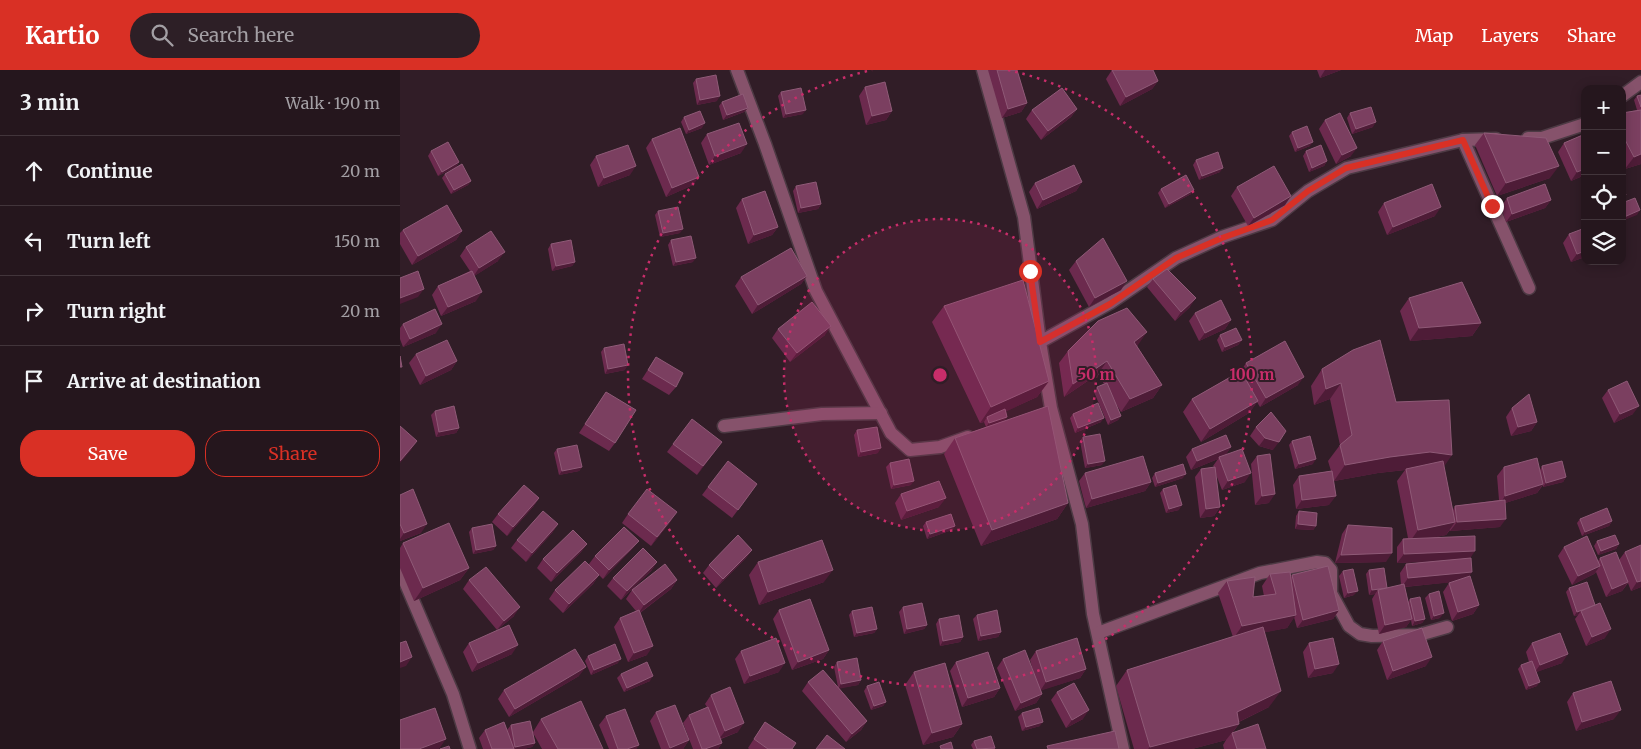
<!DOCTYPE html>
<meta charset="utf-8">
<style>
:root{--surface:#25161d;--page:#2d1f26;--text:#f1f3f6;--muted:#a39fa4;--line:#42353b;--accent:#d93025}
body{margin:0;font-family:Merriweather,serif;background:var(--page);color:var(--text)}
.controls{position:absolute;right:15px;top:15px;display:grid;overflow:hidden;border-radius:10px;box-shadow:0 2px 12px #0003}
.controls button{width:45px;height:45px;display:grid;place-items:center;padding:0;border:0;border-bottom:1px solid var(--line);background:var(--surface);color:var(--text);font:25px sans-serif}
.stop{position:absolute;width:15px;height:15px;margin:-11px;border:4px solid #d93025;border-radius:50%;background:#fff}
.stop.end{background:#d93025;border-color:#fff;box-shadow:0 1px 5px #0008}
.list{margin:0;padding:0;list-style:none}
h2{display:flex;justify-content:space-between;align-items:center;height:65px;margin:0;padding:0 20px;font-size:21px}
h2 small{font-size:16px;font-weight:400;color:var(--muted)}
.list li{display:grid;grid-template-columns:32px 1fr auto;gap:15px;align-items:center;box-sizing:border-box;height:70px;padding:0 20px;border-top:1px solid var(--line)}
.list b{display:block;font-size:19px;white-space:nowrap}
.list em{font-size:16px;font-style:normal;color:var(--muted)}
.actions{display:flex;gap:10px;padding:15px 20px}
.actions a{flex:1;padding:11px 0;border:1px solid var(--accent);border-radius:20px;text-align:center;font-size:18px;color:var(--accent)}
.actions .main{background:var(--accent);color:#fff}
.icon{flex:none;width:28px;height:28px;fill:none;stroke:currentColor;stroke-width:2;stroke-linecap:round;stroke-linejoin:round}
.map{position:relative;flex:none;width:1241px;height:679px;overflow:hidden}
header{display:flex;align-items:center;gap:30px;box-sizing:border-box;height:70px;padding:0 25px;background:var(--accent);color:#fff}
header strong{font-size:24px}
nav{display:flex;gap:28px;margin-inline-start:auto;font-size:18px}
.search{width:350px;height:45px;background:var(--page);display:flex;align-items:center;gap:12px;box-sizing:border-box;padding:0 18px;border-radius:28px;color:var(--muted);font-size:19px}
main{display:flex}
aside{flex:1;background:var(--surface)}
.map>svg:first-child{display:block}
</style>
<header>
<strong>Kartio</strong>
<div class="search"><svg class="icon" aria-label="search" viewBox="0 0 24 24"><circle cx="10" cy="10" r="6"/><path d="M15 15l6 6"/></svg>Search here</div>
<nav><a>Map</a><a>Layers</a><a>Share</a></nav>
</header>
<main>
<aside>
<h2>3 min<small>Walk · 190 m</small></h2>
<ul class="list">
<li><svg class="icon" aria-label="ahead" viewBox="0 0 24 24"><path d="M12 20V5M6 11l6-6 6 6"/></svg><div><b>Continue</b></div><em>20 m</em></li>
<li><svg class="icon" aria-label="left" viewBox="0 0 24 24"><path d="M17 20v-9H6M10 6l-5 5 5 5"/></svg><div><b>Turn left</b></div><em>150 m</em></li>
<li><svg class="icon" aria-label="right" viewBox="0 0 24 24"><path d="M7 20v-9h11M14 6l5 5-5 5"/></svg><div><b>Turn right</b></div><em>20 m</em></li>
<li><svg class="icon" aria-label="arrive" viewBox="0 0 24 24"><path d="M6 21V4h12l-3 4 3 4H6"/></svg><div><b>Arrive at destination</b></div></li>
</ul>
<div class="actions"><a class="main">Save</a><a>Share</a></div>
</aside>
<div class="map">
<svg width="1241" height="679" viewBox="0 0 1241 679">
<rect width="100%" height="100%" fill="#311d27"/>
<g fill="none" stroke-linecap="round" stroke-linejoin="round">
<defs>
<g id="minor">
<path d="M337,0L365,74L416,221L491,363L510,380L540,377L568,367"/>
<path d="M583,0L624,147L640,272L651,338L682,454L693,544L723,679"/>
<path d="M1222,26L1241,12"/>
<path d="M1128,68H1142L1185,54"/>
<path d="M1063,70L1129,218"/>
<path d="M640,272L710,233L776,188L822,167L872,150L908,121L947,98L1063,70L1096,69"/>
<path d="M324,356L422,344L481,343"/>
<path d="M0,500L53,624L70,679"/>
<path d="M698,563L860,503L917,492L925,493L931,500V523L949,556L960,564L972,566L1019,565L1047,557"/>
</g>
</defs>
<use href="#minor" stroke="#4d3a44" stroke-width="15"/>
<use href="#minor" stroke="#86526b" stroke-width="12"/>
</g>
<g fill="#6c2a4e">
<path d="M588,0H617L627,33L621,42L602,48Z"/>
<path d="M712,0L758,11L752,19L720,36L706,9Z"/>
<path d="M917,0H941L920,8Z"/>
<path d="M296,9L317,31L297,35L293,13Z"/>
<path d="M465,17L492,41L486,50L466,55L459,26Z"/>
<path d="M381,22L403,44L383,48L378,26Z"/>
<path d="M1241,25V94L1225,99L1222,94V43L1237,40L1234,30L1237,26Z"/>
<path d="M322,32L348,38L344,42L323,50L319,36Z"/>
<path d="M677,39L671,47L641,70L626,49L632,40Z"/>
<path d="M950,43L973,57L952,64L947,48Z"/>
<path d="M284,47L302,58L286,64L281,52Z"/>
<path d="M925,50L951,86L936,94L919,59Z"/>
<path d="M892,62L910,76L895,82L889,66Z"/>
<path d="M1084,63L1150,108L1097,126L1075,75Z"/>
<path d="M307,64L341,83L309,95L301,73Z"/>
<path d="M1185,64V105L1171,111L1158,82L1164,73Z"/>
<path d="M252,69L293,115L266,127L246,78Z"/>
<path d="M31,81L59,92L56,97L38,106L28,86Z"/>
<path d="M906,81L927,91L924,96L909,102L903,86Z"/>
<path d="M196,86L230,105L198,117L190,95Z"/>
<path d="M796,90L820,102L799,110L793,95Z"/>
<path d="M45,104L71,111L68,115L51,124L42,108Z"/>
<path d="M682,112L676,121L637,139L629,122L635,113Z"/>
<path d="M396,116L421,134L418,139L398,143L393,121Z"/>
<path d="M837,117L885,135L848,156L831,126Z"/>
<path d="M761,119L791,124L765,138L758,123Z"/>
<path d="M1107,128L1151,130L1145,138L1106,152L1101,137Z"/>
<path d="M342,129L378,157L372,165L348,174L336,138Z"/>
<path d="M984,133L1035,146L987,165L978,142Z"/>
<path d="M258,141L280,163L260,167L255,145Z"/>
<path d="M3,160L62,161L56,170L12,195L0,174V163Z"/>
<path d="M1169,164L1185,187L1171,192L1163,173Z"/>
<path d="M271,170L293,192L273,196L268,175Z"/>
<path d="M151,174L175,192L172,196L152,201L148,179Z"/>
<path d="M66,177L98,191L74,206L76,231L41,246L32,225L38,216L70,201L60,186Z"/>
<path d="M676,191L721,220L689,237L669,200Z"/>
<path d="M407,206L401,214L352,244L335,216L341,207Z"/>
<path d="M753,209L790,237L775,251L747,217Z"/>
<path d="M1009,228L1081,253L1072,266L1010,271L1000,241Z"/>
<path d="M544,236L649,311L637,327L606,341L607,347L604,351L668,433L657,449L581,476L544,384L555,368L586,357L584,352L580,353L532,252Z"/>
<path d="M795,243L831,250L825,259L799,271L789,251Z"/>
<path d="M3,254L36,263L3,277L0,269V258Z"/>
<path d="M378,259L425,265L390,292L372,268Z"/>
<path d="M820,265L842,270L838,275L822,282L817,270Z"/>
<path d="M738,275L737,276L762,315L753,328L721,342L716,334L721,346L718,350L708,355L694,322L697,317L704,314L698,304L664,327L659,293L668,281Z"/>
<path d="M204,278L225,300L205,304L201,282Z"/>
<path d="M16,284L57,291L51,300L20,315L9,293Z"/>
<path d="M256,287L276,317L269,325L242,309Z"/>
<path d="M846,293L898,315L860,337L857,332L849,343L801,372L783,342L792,329L841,301Z"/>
<path d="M922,299L996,332L1044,397L1053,440L1055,436L1099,430L1097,406L1104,397L1140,400L1142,396L1166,407L1163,412L1143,417V415L1137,423L1105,433L1100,457L1050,461V460L1046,465L1036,467L1070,488L1069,507L1079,535L1073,544L1052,551L1043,522L1049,513L1051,512L1005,517L1008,532L1010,529L1025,549L1022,553L1012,556L1011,550L1006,557L979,564L972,529L975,524L969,525L966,504L969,500L987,518L1001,515L1000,503L1006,494L1033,491L997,493V477L1003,469L1008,468L997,411L1005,400L978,403L934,411L929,435L896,439L893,415L899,406L931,401L928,391L940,375L930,329L914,335L911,316Z"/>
<path d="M1208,320L1233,344L1214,353L1202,328Z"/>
<path d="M206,322L215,373L209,381L179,363Z"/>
<path d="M1112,338L1137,352L1131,361L1111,366L1106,347Z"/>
<path d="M35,341L59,358L56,363L36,367L31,345Z"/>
<path d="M871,342L873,380L859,376L850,366L856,357Z"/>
<path d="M673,344L701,352L675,363L670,348Z"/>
<path d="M457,360L478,383L458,387L454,365Z"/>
<path d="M683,367L702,395L685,398L680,371Z"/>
<path d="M892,371L913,394L895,399L889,375Z"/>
<path d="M273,374L316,380L297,405L267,382Z"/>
<path d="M831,377L826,384L845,412L822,420L815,402L820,437L814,446L800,448L795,407L801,399L814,397L813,396L818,389L791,400L786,387L792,379Z"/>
<path d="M157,379L182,397L179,401L159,405L154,383Z"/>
<path d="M857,386L869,433L855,435L851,394Z"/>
<path d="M490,393L511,415L491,419L486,397Z"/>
<path d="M685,403L751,412L745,421L686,438L679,411Z"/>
<path d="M755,403L783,408L755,417L752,408Z"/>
<path d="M357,414L332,448L302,425L308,417Z"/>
<path d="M763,419L779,440L766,443L760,423Z"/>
<path d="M501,424L539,437L501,450L495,433Z"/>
<path d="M0,425L21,463L0,471Z"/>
<path d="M139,428L133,437L107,466L92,452L98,444Z"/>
<path d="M899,441L916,456L913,460L895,459L896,446Z"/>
<path d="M228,444L271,451L251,476L222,453Z"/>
<path d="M1180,449L1212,451L1209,456L1182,466L1177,453Z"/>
<path d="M526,452L555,456L552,460L527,469L523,456Z"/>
<path d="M158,454L152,463L126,492L111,478L117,470Z"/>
<path d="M948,455L986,492L935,493L942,464Z"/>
<path d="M72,458L96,476L93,480L73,484L69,462Z"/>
<path d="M239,471L232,479L203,509L199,505L193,514L163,543L149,529L155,520L189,494L195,486Z"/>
<path d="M1197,471L1219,474L1216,479L1198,485L1194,476Z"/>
<path d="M3,473L69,498L60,510L14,531L0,498V478Z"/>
<path d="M187,474L181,482L151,512L137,498L143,489Z"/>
<path d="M1241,475V517L1231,521L1228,513L1222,521L1206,527L1196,502L1194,504L1172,515L1158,486L1164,477L1198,491L1200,488L1219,490L1225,482Z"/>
<path d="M352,480L346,488L316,518L303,503L309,495Z"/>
<path d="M257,492L251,501L221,530L207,516L213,508Z"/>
<path d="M358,492L424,512L359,535L349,505Z"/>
<path d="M943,501L954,525L944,528L939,506Z"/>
<path d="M870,504L891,507L892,505L939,540L933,549L897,558L894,547L887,558L865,562L869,637L839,652V654L833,662L866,679H824L823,675L826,670L792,679H734L716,616L727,600L833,567L818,523L827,511L853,527L864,526L862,516Z"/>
<path d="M69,510L114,546L97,560L63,519Z"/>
<path d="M277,510L271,519L240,543L247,585L228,592L214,557L220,548L236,541L226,529L232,520Z"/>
<path d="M1169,518L1205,568L1186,576L1175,549L1178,545L1174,546L1166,522Z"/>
<path d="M1029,524L1040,548L1031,550L1025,528Z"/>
<path d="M503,537L527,555L524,559L504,564L499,542Z"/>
<path d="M379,540L429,580L423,589L392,600L373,549Z"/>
<path d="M452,541L477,559L474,563L454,567L449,545Z"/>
<path d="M577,545L601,562L598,567L578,571L573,549Z"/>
<path d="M539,549L563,567L560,572L540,576L536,554Z"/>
<path d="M983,571L1026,596L987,610L977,580Z"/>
<path d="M69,573L112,584L72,602L63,582Z"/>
<path d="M909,573L933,603L908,608L903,582Z"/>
<path d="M1132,573L1162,593L1136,602L1137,616L1126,620L1118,599L1121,595L1129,592L1126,582Z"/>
<path d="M341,581L379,602L344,614L335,589Z"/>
<path d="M636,581L686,599L680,608L641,620L642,624L636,633L615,641L597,598L603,589L634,604L630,590Z"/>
<path d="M188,586L218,593L191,605L185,591Z"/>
<path d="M437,592L461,610L458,615L439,618L467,651L461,660L446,672L402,621L408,612L438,617L434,597Z"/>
<path d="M556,592L600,618L594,627L562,637L550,601Z"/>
<path d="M514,602L562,654L553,667L523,675L505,615Z"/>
<path d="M221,604L250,611L224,622L217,608Z"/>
<path d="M179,606L109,647L98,629L104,620Z"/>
<path d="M467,616L486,632L483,636L471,640L464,621Z"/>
<path d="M657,622L683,649L666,658L651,630Z"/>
<path d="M1173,623L1214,649L1176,661L1167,632Z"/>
<path d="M311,625L338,662L321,669L322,673L318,679H293L283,653L289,645L307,637L305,634Z"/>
<path d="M256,642L289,670L283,679H261L250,651Z"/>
<path d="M622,643L640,656L622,661L618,647Z"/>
<path d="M206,646L239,675L236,679H209L199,655Z"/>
<path d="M141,649L203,679H142L133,663L135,673L132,677L124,679H83L79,668L85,660L108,663L107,660L111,655L133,662Z"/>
<path d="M365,652L392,679H349L348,678Z"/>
<path d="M574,671L595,678V679H573L571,675Z"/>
</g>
<g fill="#4e1c37">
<path d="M925,0H941L920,8Z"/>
<path d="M758,11L752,19L720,36L726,27Z"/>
<path d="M320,26L317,31L297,35L300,30Z"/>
<path d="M627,33L621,42L602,48L608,39Z"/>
<path d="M348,38L344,42L323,50L327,45Z"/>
<path d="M677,39L671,47L641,70L648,61Z"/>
<path d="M406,40L403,44L383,48L386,44Z"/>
<path d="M492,41L486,50L466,55L472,46Z"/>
<path d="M976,52L973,57L952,64L956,59Z"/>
<path d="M305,53L302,58L286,64L289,60Z"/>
<path d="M913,72L910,76L895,82L898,78Z"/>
<path d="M347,74L341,83L309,95L315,86Z"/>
<path d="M957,78L951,86L936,94L942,85Z"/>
<path d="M1241,84V94L1225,99L1234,87Z"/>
<path d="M927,91L924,96L909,102L912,98Z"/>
<path d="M59,92L56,97L38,106L42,102Z"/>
<path d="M236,96L230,105L198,117L204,108Z"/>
<path d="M1159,96L1150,108L1097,126L1106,113Z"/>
<path d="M823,98L820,102L799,110L802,106Z"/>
<path d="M1185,99V105L1171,111L1177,102Z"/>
<path d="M299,107L293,115L266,127L272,118Z"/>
<path d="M71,111L68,115L51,124L54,120Z"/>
<path d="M682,112L676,121L637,139L643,130Z"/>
<path d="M794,120L791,124L765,138L769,134Z"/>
<path d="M891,126L885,135L848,156L854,148Z"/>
<path d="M1151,130L1145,138L1106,152L1112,144Z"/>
<path d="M421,134L418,139L398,143L401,138Z"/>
<path d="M1041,137L1035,146L987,165L993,157Z"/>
<path d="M1240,140L1237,145L1222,151V148Z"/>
<path d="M378,157L372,165L348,174L354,165Z"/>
<path d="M283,159L280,163L260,167L263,163Z"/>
<path d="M62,161L56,170L12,195L18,186Z"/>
<path d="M1185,181V187L1171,192L1177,184Z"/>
<path d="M105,182L98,191L73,207L79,198Z"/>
<path d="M296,188L293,192L273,196L276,192Z"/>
<path d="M175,192L172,196L152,201L156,196Z"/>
<path d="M407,206L401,214L352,244L358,235Z"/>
<path d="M727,211L721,220L689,237L695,228Z"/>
<path d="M24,219L18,227L0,234V228Z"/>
<path d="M82,222L76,231L41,246L48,237Z"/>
<path d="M796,228L790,237L775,251L781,242Z"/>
<path d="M831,250L825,259L799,271L805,263Z"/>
<path d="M1081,253L1072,266L1010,271L1019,258Z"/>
<path d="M42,254L36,263L3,277L10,269Z"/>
<path d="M431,256L425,265L390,292L397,283Z"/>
<path d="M747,262L738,275L725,284L734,272Z"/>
<path d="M842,270L838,275L822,282L825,277Z"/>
<path d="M57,291L51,300L20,315L26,306Z"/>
<path d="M707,291L698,304L664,327L673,314Z"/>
<path d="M228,295L225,300L205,304L208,299Z"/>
<path d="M904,307L898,315L860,337L866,328Z"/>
<path d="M649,311L637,327L588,350L587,347L584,352L580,353L591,337Z"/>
<path d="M941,313L930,329L914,335L926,319Z"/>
<path d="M762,315L753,328L721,342L730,329Z"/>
<path d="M858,331L849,343L801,372L810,359Z"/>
<path d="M1239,336L1233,344L1214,353L1220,344Z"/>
<path d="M721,346L718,350L708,355L711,350Z"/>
<path d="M607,347L604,351L586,357L589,353Z"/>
<path d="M704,348L701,352L675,363L678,358Z"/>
<path d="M1137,352L1131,361L1111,366L1118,357Z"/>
<path d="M59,358L56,363L36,367L39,362Z"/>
<path d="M865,368L879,372L873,380L859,376Z"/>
<path d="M17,371L11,380L0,393V391Z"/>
<path d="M322,372L316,380L297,405L303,396Z"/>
<path d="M831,377L825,386L819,387L818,389L791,400L797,391Z"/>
<path d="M481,378L478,383L458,387L461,382Z"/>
<path d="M1030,382L1052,385L1041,401L1006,399L1005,400L978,403L934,411L945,395L990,387Z"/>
<path d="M916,389L913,394L895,399L899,394Z"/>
<path d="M705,391L702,395L685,398L688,394Z"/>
<path d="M182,397L179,401L159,405L162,401Z"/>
<path d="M851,403L845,412L822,420L828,411Z"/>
<path d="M786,404L783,408L755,417L758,413Z"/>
<path d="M1166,407L1163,412L1143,417L1146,413Z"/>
<path d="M514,411L511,415L491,419L494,415Z"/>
<path d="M751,412L745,421L686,438L692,429Z"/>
<path d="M1143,414L1137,423L1099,435L1105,426Z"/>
<path d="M875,424L869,433L855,435L862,426Z"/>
<path d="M936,426L929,435L896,439L902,430Z"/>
<path d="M139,428L133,437L107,466L113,457Z"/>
<path d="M546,428L539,437L501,450L507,441Z"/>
<path d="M668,433L657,449L581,476L592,460Z"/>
<path d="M782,435L779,440L766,443L769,439Z"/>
<path d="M820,437L814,446L800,448L806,439Z"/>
<path d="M277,442L271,451L251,476L257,467Z"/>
<path d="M1106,449L1100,457L1050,461L1057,452Z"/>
<path d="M1212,451L1209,456L1182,466L1185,462Z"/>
<path d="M1055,452L1046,465L1009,473L1018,460Z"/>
<path d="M27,454L21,463L0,471V469L4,463Z"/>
<path d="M158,454L152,463L126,492L132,483Z"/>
<path d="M898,454L916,456L913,460L895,459Z"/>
<path d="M555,456L552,460L527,469L530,464Z"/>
<path d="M239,471L232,479L203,509L209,500Z"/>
<path d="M187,474L181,482L151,512L157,503Z"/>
<path d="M1219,474L1216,479L1198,485L1201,481Z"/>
<path d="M96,476L93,480L73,484L76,480Z"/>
<path d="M352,480L346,488L316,518L323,509Z"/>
<path d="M1075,481L1069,490L997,493L1004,484Z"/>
<path d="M992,483L986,492L935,493L941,485Z"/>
<path d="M257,492L251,501L221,530L227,521Z"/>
<path d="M1200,496L1194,504L1172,515L1178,506Z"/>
<path d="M69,498L60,510L14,531L23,518Z"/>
<path d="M433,500L424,512L359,535L368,522Z"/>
<path d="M1072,502L1066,511L1002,517L1008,508Z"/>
<path d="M199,505L193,514L163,543L169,534Z"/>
<path d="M277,510L271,519L238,544L244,535Z"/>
<path d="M1241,511V517L1231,521L1237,512Z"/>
<path d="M1228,512L1222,521L1206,527L1212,519Z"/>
<path d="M987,518L978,520L975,524L969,525L972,520Z"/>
<path d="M958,521L954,525L944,528L948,523Z"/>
<path d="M1079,535L1073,544L1052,551L1058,542Z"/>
<path d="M1195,535L1181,541L1178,545L1174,546L1177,542Z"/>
<path d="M120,537L114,546L97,560L104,551Z"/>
<path d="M939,540L933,549L897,558L903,550Z"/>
<path d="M1044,543L1040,548L1031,550L1034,546Z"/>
<path d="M896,545L887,558L833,569L842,556Z"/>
<path d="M1012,549L1006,557L979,564L985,555Z"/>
<path d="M1025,549L1022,553L1012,556L1015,551Z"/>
<path d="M527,555L524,559L504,564L507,559Z"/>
<path d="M477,559L474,563L454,567L457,563Z"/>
<path d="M1211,559L1205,568L1186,576L1192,567Z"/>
<path d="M601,562L598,567L578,571L581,566Z"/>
<path d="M563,567L560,572L540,576L543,571Z"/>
<path d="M118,575L112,584L72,602L78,593Z"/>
<path d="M253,576L247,585L228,592L234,583Z"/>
<path d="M429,580L423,589L392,600L398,592Z"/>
<path d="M1168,584L1162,593L1134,603L1140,595Z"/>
<path d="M12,587L6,596L0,598V592Z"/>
<path d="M1032,587L1026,596L987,610L993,601Z"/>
<path d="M221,589L218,593L191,605L194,600Z"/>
<path d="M385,593L379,602L344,614L350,606Z"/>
<path d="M939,594L933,603L908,608L915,599Z"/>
<path d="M186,597L179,606L109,647L115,639Z"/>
<path d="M686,599L680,608L640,621L646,612Z"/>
<path d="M253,606L250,611L224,622L227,618Z"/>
<path d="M461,610L458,615L438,619L441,614Z"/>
<path d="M1140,612L1137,616L1126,620L1129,616Z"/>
<path d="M600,618L594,627L562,637L568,628Z"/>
<path d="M881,621L869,637L830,656L839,654L826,670L792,679H748L750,677L837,642Z"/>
<path d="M642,624L636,633L615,641L621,633Z"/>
<path d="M486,632L483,636L471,640L474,636Z"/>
<path d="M689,640L683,649L666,658L672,650Z"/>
<path d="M1221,640L1214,649L1176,661L1182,652Z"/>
<path d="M467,651L461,660L446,672L452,664Z"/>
<path d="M643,652L640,656L622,661L626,657Z"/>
<path d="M344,653L338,662L319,669L325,661Z"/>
<path d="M562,654L553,667L523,675L532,663Z"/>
<path d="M46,669L39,679H19Z"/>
<path d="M289,670L283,679H269L270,678Z"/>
<path d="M135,673L132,677L124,679H114L115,677Z"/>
<path d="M322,673L318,679H305Z"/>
<path d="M239,675L236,679H227Z"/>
</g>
<g fill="#7b3f60" stroke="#8f5a77">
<path d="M597,0H617L627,33L608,39Z"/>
<path d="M712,0H753L758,11L726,27Z"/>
<path d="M316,5L320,26L300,30L296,9Z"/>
<path d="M485,12L492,41L472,46L465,17Z"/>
<path d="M401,18L406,40L386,44L381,22Z"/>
<path d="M662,18L677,39L648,61L632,40Z"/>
<path d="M343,24L348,38L327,45L322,32Z"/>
<path d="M1241,25V37L1237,26Z"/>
<path d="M971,37L976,52L956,59L950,43Z"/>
<path d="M1241,40V84L1234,87L1222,64V43Z"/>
<path d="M300,41L305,53L289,60L284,47Z"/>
<path d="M940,43L957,78L942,85L925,50Z"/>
<path d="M339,53L347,74L315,86L307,64Z"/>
<path d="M907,56L913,72L898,78L892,62Z"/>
<path d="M280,58L299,107L272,118L252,69Z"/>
<path d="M1084,63L1146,68L1159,96L1106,113Z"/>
<path d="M1185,64V99L1177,102L1164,73Z"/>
<path d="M48,72L59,92L42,102L31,81Z"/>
<path d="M228,75L236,96L204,108L196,86Z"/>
<path d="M921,75L927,91L912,98L906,81Z"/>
<path d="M818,82L823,98L802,106L796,90Z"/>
<path d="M62,94L71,111L54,120L45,104Z"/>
<path d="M674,95L682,112L643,130L635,113Z"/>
<path d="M874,96L891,126L854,148L837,117Z"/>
<path d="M786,105L794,120L769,134L761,119Z"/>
<path d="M416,112L421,134L401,138L396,116Z"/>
<path d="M1032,114L1041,137L993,157L984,133Z"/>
<path d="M1145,114L1151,130L1112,144L1107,128Z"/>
<path d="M1222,115L1226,125L1222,126Z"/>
<path d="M365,121L378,157L354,165L342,129Z"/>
<path d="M1235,128L1240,140L1222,148V133Z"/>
<path d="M47,135L62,161L18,186L3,160Z"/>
<path d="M278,137L283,159L263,163L258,141Z"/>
<path d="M1185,158V181L1177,184L1169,164Z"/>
<path d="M91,161L105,182L79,198L66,177Z"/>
<path d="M291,166L296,188L276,192L271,170Z"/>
<path d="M703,168L727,211L695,228L676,191Z"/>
<path d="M171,170L175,192L156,196L151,174Z"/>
<path d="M391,178L407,206L358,235L341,207Z"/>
<path d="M767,199L796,228L781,242L753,209Z"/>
<path d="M18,201L24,219L0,228V208Z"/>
<path d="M72,201L82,222L48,237L38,216Z"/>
<path d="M623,210L649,311L591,337L544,236Z"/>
<path d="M1062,212L1081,253L1019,258L1009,228Z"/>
<path d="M821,230L831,250L805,263L795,243Z"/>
<path d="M412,232L431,256L397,283L378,259Z"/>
<path d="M727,238L747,262L734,272L762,315L730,329L707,291L673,314L668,281L698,251Z"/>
<path d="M35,239L42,254L10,269L3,254Z"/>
<path d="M836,258L842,270L825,277L820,265Z"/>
<path d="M47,270L57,291L26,306L16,284Z"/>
<path d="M980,270L996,332L1049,330L1052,385L1030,382L990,387L945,395L940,375L952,365L941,313L926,319L922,299L953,280Z"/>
<path d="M885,271L904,307L866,328L846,293Z"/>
<path d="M224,274L228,295L208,299L204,278Z"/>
<path d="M0,286L2,297H0Z"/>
<path d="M256,287L283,303L276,317L248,300Z"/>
<path d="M841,301L858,331L810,359L792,329Z"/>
<path d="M1227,311L1239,336L1220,344L1208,320Z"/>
<path d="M707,313L721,346L711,350L697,317Z"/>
<path d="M206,322L236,340L215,373L185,354Z"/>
<path d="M1129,324L1137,352L1118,357L1112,338Z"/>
<path d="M698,333L704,348L678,358L673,344Z"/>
<path d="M54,336L59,358L39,362L35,341Z"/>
<path d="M648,336L668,433L592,460L555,368Z"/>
<path d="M605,339L607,347L589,353L587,347Z"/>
<path d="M871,342L886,361L879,372L865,368L856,357Z"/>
<path d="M292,349L322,372L303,396L273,374Z"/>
<path d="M0,356L17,371L0,391Z"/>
<path d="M477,357L481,378L461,382L457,360Z"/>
<path d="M700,364L705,391L688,394L683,367Z"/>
<path d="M826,365L831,377L797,391L792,379Z"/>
<path d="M910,366L916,389L899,394L892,371Z"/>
<path d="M177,375L182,397L162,401L157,379Z"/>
<path d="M842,379L851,403L828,411L819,387Z"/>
<path d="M870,384L875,424L862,426L857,386Z"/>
<path d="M743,386L751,412L692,429L685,403Z"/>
<path d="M1137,388L1143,414L1105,426L1104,397Z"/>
<path d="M509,389L514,411L494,415L490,393Z"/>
<path d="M328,391L357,414L338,440L308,417Z"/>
<path d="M1043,391L1055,452L1018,460L1006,399Z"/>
<path d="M1162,391L1166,407L1146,413L1142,396Z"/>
<path d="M783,394L786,404L758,413L755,403Z"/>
<path d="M815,397L820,437L806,439L801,399Z"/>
<path d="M932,401L936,426L902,430L899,406Z"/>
<path d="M539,411L546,428L507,441L501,424Z"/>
<path d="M124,415L139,428L113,457L98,444Z"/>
<path d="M776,415L782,435L769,439L763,419Z"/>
<path d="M13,419L27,454L4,463L0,454V425Z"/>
<path d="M247,419L277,442L257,467L228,444Z"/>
<path d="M1105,430L1106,449L1057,452L1055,436Z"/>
<path d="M1207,438L1212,451L1185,462L1180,449Z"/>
<path d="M143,441L158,454L132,483L117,470Z"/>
<path d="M899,441L917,443L916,456L898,454Z"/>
<path d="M551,444L555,456L530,464L526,452Z"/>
<path d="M49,453L69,498L23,518L3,473Z"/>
<path d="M92,454L96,476L76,480L72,458Z"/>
<path d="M948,455L992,458V483L941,485Z"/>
<path d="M224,457L239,471L209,500L195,486Z"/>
<path d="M173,460L187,474L157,503L143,489Z"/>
<path d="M338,465L352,480L323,509L309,495Z"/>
<path d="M1215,465L1219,474L1201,481L1197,471Z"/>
<path d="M1075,466V481L1004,484L1003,469Z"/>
<path d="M1187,466L1200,496L1178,506L1164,477Z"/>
<path d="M422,470L433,500L368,522L358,492Z"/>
<path d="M1241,475V511L1237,512L1225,482Z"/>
<path d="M243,478L257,492L227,521L213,508Z"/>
<path d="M1216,482L1228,512L1212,519L1200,488Z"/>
<path d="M1071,488L1072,502L1008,508L1006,494Z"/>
<path d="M185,491L199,505L169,534L155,520Z"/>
<path d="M265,494L277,510L244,535L232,520Z"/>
<path d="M928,496L939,540L903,550L892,505Z"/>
<path d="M86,497L120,537L104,551L69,510Z"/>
<path d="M984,498L987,518L972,520L969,500Z"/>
<path d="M953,499L958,521L948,523L943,501Z"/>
<path d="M890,502L896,545L842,556L827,511L855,507L853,527L876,524L870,504Z"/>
<path d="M1070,506L1079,535L1058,542L1049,513Z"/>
<path d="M1187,512L1195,535L1177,542L1169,518Z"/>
<path d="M1004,514L1012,549L985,555L978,520Z"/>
<path d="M1039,521L1044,543L1034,546L1029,524Z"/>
<path d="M1020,527L1025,549L1015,551L1010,529Z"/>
<path d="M410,529L429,580L398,592L379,540Z"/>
<path d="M522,533L527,555L507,559L503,537Z"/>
<path d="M1200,533L1211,559L1192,567L1181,541Z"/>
<path d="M472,537L477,559L457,563L452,541Z"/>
<path d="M239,540L253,576L234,583L220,548Z"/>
<path d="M597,540L601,562L581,566L577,545Z"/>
<path d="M559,545L563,567L543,571L539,549Z"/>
<path d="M109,555L118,575L78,593L69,573Z"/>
<path d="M863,557L881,621L837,642L839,654L750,677L727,600Z"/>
<path d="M1022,558L1032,587L993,601L983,571Z"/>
<path d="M1160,563L1168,584L1140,595L1132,573Z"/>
<path d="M376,568L385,593L350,606L341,581Z"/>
<path d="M677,568L686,599L646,612L636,581Z"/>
<path d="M933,568L939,594L915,599L909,573Z"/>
<path d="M6,571L12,587L0,592V573Z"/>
<path d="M215,574L221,589L194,600L188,586Z"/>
<path d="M175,579L186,597L115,639L104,620Z"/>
<path d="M625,580L642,624L621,633L603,589Z"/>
<path d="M588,582L600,618L568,628L556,592Z"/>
<path d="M457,588L461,610L441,614L437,592Z"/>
<path d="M1132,591L1140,612L1129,616L1121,595Z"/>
<path d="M247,592L253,606L227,618L221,604Z"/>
<path d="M545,593L562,654L532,663L514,602Z"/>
<path d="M423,600L467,651L452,664L408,612Z"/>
<path d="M1211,611L1221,640L1182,652L1173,623Z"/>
<path d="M479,612L486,632L474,636L467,616Z"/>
<path d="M674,613L689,640L672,650L657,622Z"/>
<path d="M330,617L344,653L325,661L311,625Z"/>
<path d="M181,631L203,679H158L141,649Z"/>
<path d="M275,635L289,670L270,678L256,642Z"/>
<path d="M308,637L322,673L305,679H302L289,645Z"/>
<path d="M35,638L46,669L19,679H0V650Z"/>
<path d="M639,638L643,652L626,657L622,643Z"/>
<path d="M225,639L239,675L227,679H218L206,646Z"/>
<path d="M130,651L135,673L115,677L111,655Z"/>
<path d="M104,652L114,679H92L85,660Z"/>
<path d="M365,652L396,673L392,679H368L354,669Z"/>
<path d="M858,654L866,679H837L832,663Z"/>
<path d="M715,661L719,679H648L647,676Z"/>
<path d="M427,665L445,679H416Z"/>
<path d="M591,666L595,678L577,679L574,671Z"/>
<path d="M551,672L553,679H541L540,676Z"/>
<path d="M49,676L50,679H40Z"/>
</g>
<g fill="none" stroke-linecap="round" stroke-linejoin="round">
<path stroke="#d93025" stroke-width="6" d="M630,201L640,272L710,234L776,188L822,168L872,150L908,121L946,98L1063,70L1092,136"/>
</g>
<circle cx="540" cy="305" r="156" fill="#c82d6a" fill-opacity=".12"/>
<g fill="none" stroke="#c82d6a" stroke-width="2.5" stroke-dasharray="2.5 5">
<circle cx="540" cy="305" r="156"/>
<path d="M608 0A312 312 0 1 1 472 0"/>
</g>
<circle cx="540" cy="305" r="8" fill="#c82d6a" stroke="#311d27" stroke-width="2.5"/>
<g font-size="15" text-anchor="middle" font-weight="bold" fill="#c82d6a" stroke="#311d27" stroke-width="4" stroke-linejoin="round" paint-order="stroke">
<text x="696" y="310">50 m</text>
<text x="852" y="310">100 m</text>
</g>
</svg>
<div class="controls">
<button>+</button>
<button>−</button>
<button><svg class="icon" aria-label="locate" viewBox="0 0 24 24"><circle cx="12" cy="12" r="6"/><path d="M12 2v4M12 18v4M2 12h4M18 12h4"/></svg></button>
<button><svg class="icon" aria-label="layers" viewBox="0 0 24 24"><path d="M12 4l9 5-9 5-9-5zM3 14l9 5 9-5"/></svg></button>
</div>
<div class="stop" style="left:630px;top:201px"></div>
<div class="stop end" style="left:1092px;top:136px"></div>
</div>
</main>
